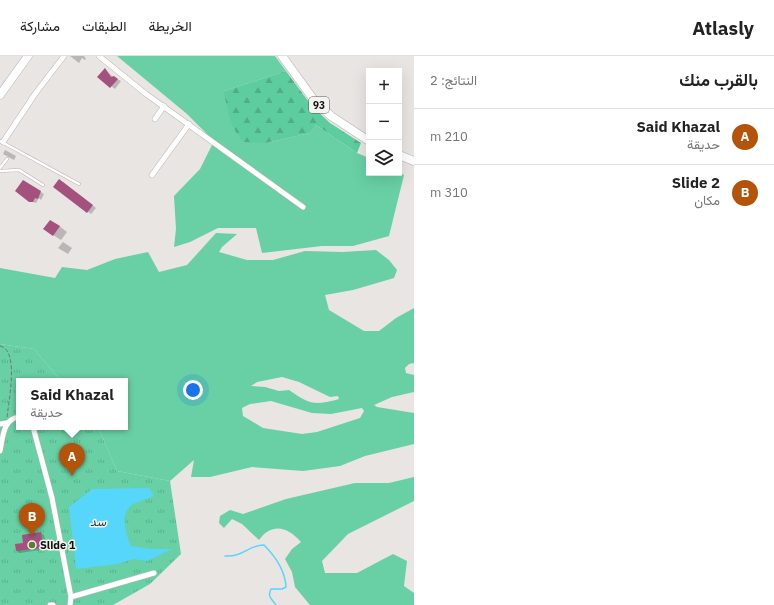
<!DOCTYPE html>
<html lang="ar">
<meta charset="utf-8">
<style>
:root{--surface:#fff;--page:#f2f2f2;--text:#222;--muted:#767676;--line:#e0e0e0;--accent:#b45309}
body{margin:0;font-family:"IBM Plex Sans",Vazirmatn,sans-serif;background:var(--page);color:var(--text);direction:rtl}
.controls{position:absolute;right:12px;top:12px;display:grid;overflow:hidden;border-radius:0px;box-shadow:0 4px 16px #0002}
.controls button{width:36px;height:36px;display:grid;place-items:center;padding:0;border:0;border-bottom:1px solid var(--line);background:var(--surface);color:var(--text);font:20px sans-serif}
.you{position:absolute;left:193px;top:334px;width:14px;height:14px;margin:-10px;border:3px solid #fff;border-radius:50%;background:#1a73e8;box-shadow:0 0 0 6px #1a73e833}
.badge{display:grid;place-items:center;width:26px;height:26px;border-radius:50%;background:var(--accent);color:#fff;font-size:13px;font-weight:700}
.pin{position:absolute;translate:-50% -33px;filter:drop-shadow(0 1px 2px #0008)}
.pin::after{content:'';position:absolute;top:21px;width:14px;height:12px;background:inherit;clip-path:polygon(0 0,100% 0,50% 100%)}
.popup{position:absolute;left:16px;top:322px;width:112px;height:52px;box-sizing:border-box;display:grid;place-content:center;border-radius:0px;background:var(--surface);filter:drop-shadow(0 1px 3px #0005);font-size:13px;white-space:nowrap;color:var(--muted)}
.popup b{font-size:15px;color:var(--text)}
.popup::after{content:'';position:absolute;left:50%;top:100%;margin-left:-8px;border:8px solid transparent;border-top-color:var(--surface)}
.list{margin:0;padding:0;list-style:none}
h2{display:flex;justify-content:space-between;align-items:center;height:52px;margin:0;padding:0 16px;font-size:17px}
h2 small{font-size:13px;font-weight:400;color:var(--muted)}
.list li{display:grid;grid-template-columns:26px 1fr auto;gap:12px;align-items:center;box-sizing:border-box;height:56px;padding:0 16px;border-top:1px solid var(--line)}
.list b{display:block;font-size:15px;white-space:nowrap}
.list p{margin:0;font-size:13px;white-space:nowrap;color:var(--muted)}
.list em{font-size:13px;font-style:normal;color:var(--muted)}
.icon{flex:none;width:22px;height:22px;fill:none;stroke:currentColor;stroke-width:2;stroke-linecap:round;stroke-linejoin:round}
.map{position:relative;flex:none;width:414px;height:549px;overflow:hidden;direction:ltr}
header{display:flex;align-items:center;gap:24px;box-sizing:border-box;height:56px;padding:0 20px;background:var(--surface);border-bottom:1px solid var(--line)}
header strong{font-size:19px}
nav{display:flex;gap:22px;margin-inline-start:auto;font-size:14px}
main{display:flex}
aside{flex:1;background:var(--surface)}
.map>svg:first-child{display:block}
</style>
<header>
<strong>Atlasly</strong>
<nav><a>الخريطة</a><a>الطبقات</a><a>مشاركة</a></nav>
</header>
<main>
<aside>
<h2>بالقرب منك<small>النتائج: 2</small></h2>
<ul class="list">
<li><span class="badge">A</span><div><b>Said Khazal</b><p>حديقة</p></div><em>210 m</em></li>
<li><span class="badge">B</span><div><b>Slide 2</b><p>مكان</p></div><em>310 m</em></li>
</ul>
</aside>
<div class="map">
<svg width="414" height="549" viewBox="0 0 414 549">
<defs>
<pattern id="forest-firs" width="22" height="20" patternUnits="userSpaceOnUse"><rect width="22" height="20" fill="#5dcc9e"/><path d="M5 1l3.5 6h-7zM16 11l3.5 6h-7z" fill="#50ae87"/></pattern>
<pattern id="park-tufts" width="24" height="20" patternUnits="userSpaceOnUse"><rect width="24" height="20" fill="#68d0a4"/><path d="M3 7l-1-3M5 7V3M7 7l1-3M15 17l-1-3M17 17v-4M19 17l1-3" fill="none" stroke="#59b28c"/></pattern>
</defs>
<rect width="100%" height="100%" fill="#e8e5e3"/>
<g fill="#68d0a4" fill-rule="evenodd">
<path d="M117,0H275L286,15L224,35L266,87L310,77L316,69L357,97L369,102V117L399,116L404,119L389,180L353,190H322L262,197L256,172H218L190,186L174,191L176,173L174,140L200,113L214,85L187,58Z"/>
<path d="M216,177L237,178L222,191L219,196L247,204H273L305,195L342,196L376,194L389,204L397,214L394,222L353,234L325,239L329,254L364,275H379L396,262L414,252V307L409,308L405,312L406,317L414,319V336L392,341L374,349L377,351L414,357V388L365,400L340,410L303,415L252,411L210,421H191L194,404L170,425L117,415L98,371H125V325H61L34,293L0,288V212L55,222L62,211L87,214L115,203L148,196L159,216L187,209ZM282,321L299,326L330,341L338,340L339,343C314,350 309,348 289,334L279,335L265,331L251,330L257,326ZM271,345L312,357L331,358L362,352L364,355L360,362L317,376L302,378L263,372L243,360L242,352L250,348Z"/>
<path d="M414,421V445L348,478L322,505L325,517H357L393,498L407,505L404,530L414,537V549H310L295,531L292,516L285,503L292,493L301,486C288,471 272,466 259,484L242,468L232,463L224,472L219,467L220,460L230,454L243,458L286,443L355,427H389Z"/>
</g>
<path fill="url(#forest-firs)" d="M286,15L311,49L330,67L361,87L357,97L316,69L310,77L266,87L244,86C230,73 227,53 224,35Z"/>
<path fill="url(#park-tufts)" d="M0,288L34,293L61,325H19V371H98L117,415L170,425L181,498L150,528L113,549H0Z"/>
<path fill="#56d6fb" d="M149,432L154,440C147,443 139,445 133,448C119,456 126,479 131,490L150,493H172L147,505L133,503L118,508L76,513L69,451L92,433Z"/>
<g fill="#0003">
<path d="M70,0H84L86,3L85,4L82,2L79,7Z"/>
<path d="M105,13L113,21L121,25L115,33L99,21Z"/>
<path d="M5,94L16,100L14,104L3,98Z"/>
<path d="M23,125L44,138L41,144L39,142L36,147L29,145Z"/>
<path d="M63,126L96,152L91,158L55,130Z"/>
<path d="M58,169L67,176L61,184L53,179Z"/>
<path d="M63,186L72,192L68,198L58,192Z"/>
<path d="M41,477L44,479L45,485L51,486L52,492L20,497L17,495Z"/>
</g>
<g fill="none" stroke-linecap="round" stroke-linejoin="round">
<path stroke="#56d6fb" stroke-width="1.5" d="M225,500C244,501 248,489 264,489C276,501 285,514 286,531L282,533H271C267,541 272,543 276,549"/>
</g>
<g fill="#a4517e">
<path d="M105,12L111,21L114,20L118,23L110,32L97,21Z"/>
<path d="M59,123L93,149L87,157L53,131Z"/>
<path d="M23,124L41,135L38,143L35,142L33,146H29L15,135Z"/>
<path d="M50,164L60,170L53,180L43,173Z"/>
<path d="M41,476L42,484H48L49,491L16,495L15,488L23,487L22,479Z"/>
</g>
<g fill="none" stroke-linecap="round" stroke-linejoin="round">
<defs>
<g id="lane">
<path d="M0,85L79,128"/>
<path d="M0,112L7,103"/>
<path d="M0,115L19,114L43,129"/>
</g>
<g id="street">
<path d="M99,0L146,38L303,151"/>
<path d="M155,63L164,50"/>
<path d="M3,86L35,38L64,0"/>
<path d="M152,119L189,68"/>
<path d="M0,368L6,367"/>
<path d="M33,371L52,442L71,541L70,549"/>
<path d="M0,395C3,381 3,363 19,361"/>
<path d="M71,541L154,517"/>
<path d="M50,549H53"/>
</g>
<g id="primary">
<path d="M282,0L314,44L331,60L369,85"/>
<path d="M0,39L28,0"/>
<path d="M399,99L414,105"/>
</g>
</defs>
<use href="#lane" stroke="#b8b5b3" stroke-width="3.5"/>
<use href="#street" stroke="#b8b5b3" stroke-width="6"/>
<use href="#primary" stroke="#b8b5b3" stroke-width="9"/>
<path stroke="#767473" stroke-width="1" stroke-dasharray="4 2" stroke-linecap="butt" d="M0,290C20,294 8,347 7,362"/>
<use href="#lane" stroke="#fff" stroke-width="2.5"/>
<use href="#street" stroke="#fff" stroke-width="5"/>
<use href="#primary" stroke="#fff" stroke-width="8"/>
</g>
<circle fill="#5f7b30" stroke="#f5f3f0" stroke-width="1.5" cx="32" cy="489" r="4"/>
<g text-anchor="middle" stroke-width="3" stroke-linejoin="round" paint-order="stroke">
<rect fill="#f5f3f0" stroke="#575654" stroke-width="1" x="309" y="41" width="20" height="16" rx="3"/>
<g font-size="10" font-weight="bold" fill="#131211">
<text x="319" y="53">93</text>
</g>
<g font-size="11" font-weight="bold" fill="#131211" stroke="#f5f3f0" text-anchor="start">
<text x="40" y="493">Slide 1</text>
</g>
<g font-size="12" font-style="italic" fill="#1f353c" stroke="#f5f3f0">
<text x="98" y="470">سد</text>
</g>
</g>
</svg>
<div class="controls">
<button>+</button>
<button>−</button>
<button><svg class="icon" aria-label="layers" viewBox="0 0 24 24"><path d="M12 4l9 5-9 5-9-5zM3 14l9 5 9-5"/></svg></button>
</div>
<div class="you"></div>
<div class="pin badge" style="left:72px;top:420px">A</div>
<div class="popup"><b>Said Khazal</b>حديقة</div>
<div class="pin badge" style="left:32px;top:480px">B</div>
</div>
</main>
